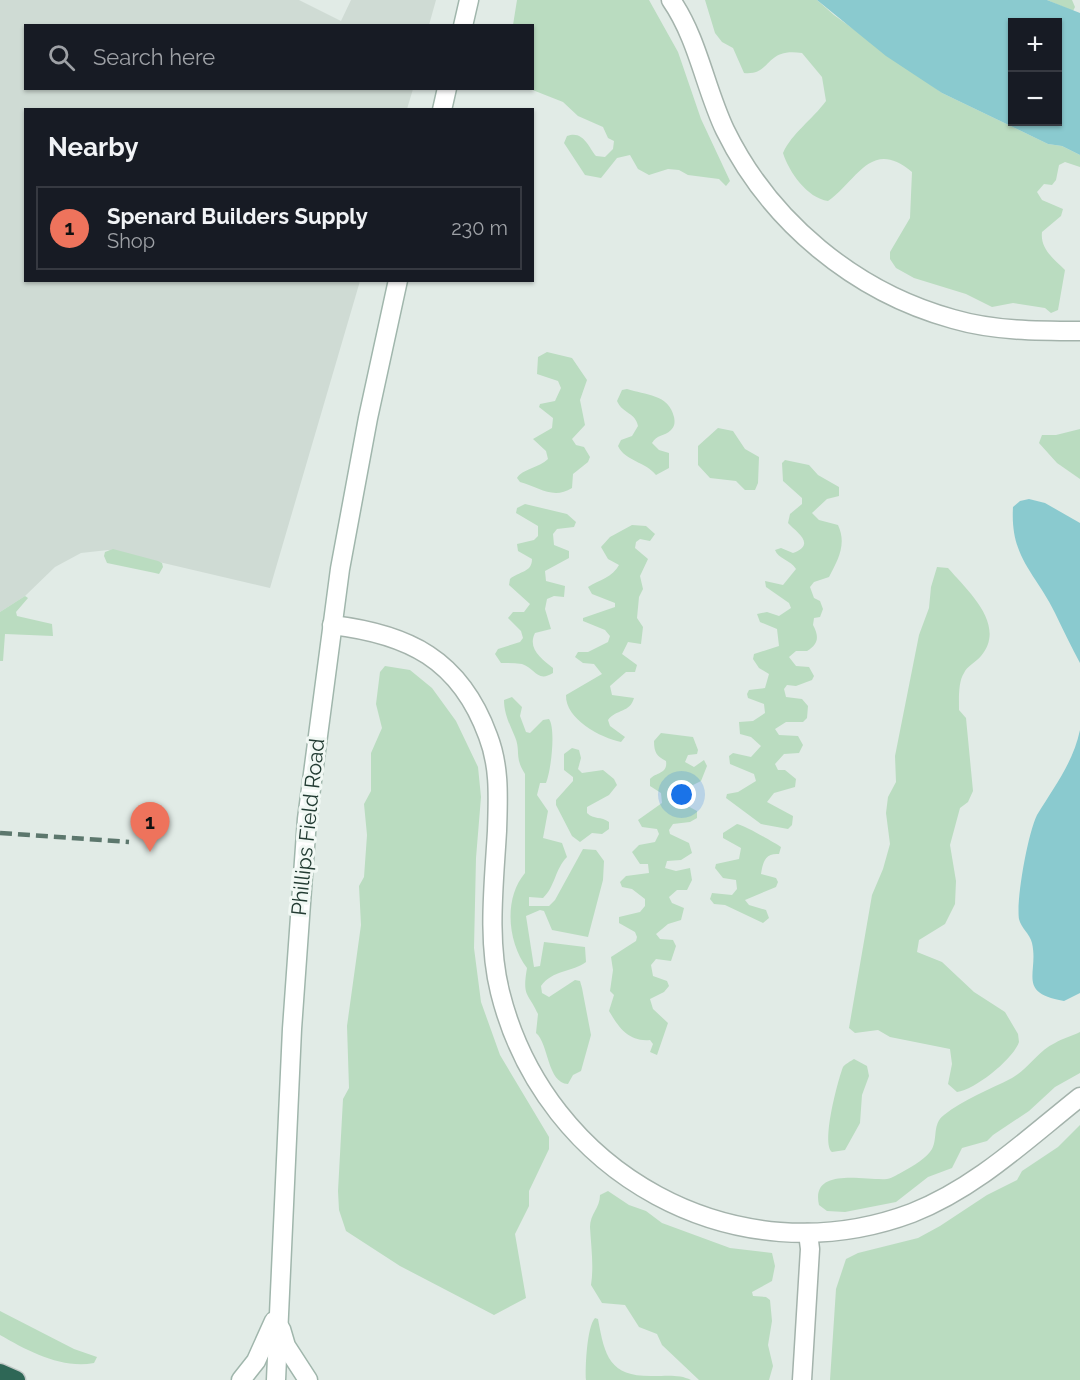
<!DOCTYPE html>
<meta charset="utf-8">
<style>
:root{--surface:#171b24;--page:#242831;--text:#f1f3f6;--muted:#9ea1a6;--line:#363941;--accent:#ee735c}
body{margin:0;font-family:Raleway,sans-serif;background:var(--page);color:var(--text)}
.controls{position:absolute;right:18px;top:18px;display:grid;overflow:hidden;border-radius:0px;box-shadow:0 2px 4px #0004}
.controls button{width:54px;height:54px;display:grid;place-items:center;padding:0;border:0;border-bottom:2px solid var(--line);background:var(--surface);color:var(--text);font:30px sans-serif}
.you{position:absolute;left:682px;top:795px;width:21px;height:21px;margin:-15px;border:4px solid #fff;border-radius:50%;background:#1a73e8;box-shadow:0 0 0 9px #1a73e833}
.badge{display:grid;place-items:center;width:39px;height:39px;border-radius:50%;background:var(--accent);color:#111;font-size:20px;font-weight:700}
.pin{position:absolute;translate:-50% -50px;filter:drop-shadow(0 2px 3px #0008)}
.pin::after{content:'';position:absolute;top:32px;width:21px;height:18px;background:inherit;clip-path:polygon(0 0,100% 0,50% 100%)}
.list{margin:0;padding:0;list-style:none}
h2{display:flex;justify-content:space-between;align-items:center;height:78px;margin:0;padding:0 24px;font-size:26px}
h2 small{font-size:20px;font-weight:400;color:var(--muted)}
.list li{display:grid;grid-template-columns:39px 1fr auto;gap:18px;align-items:center;box-sizing:border-box;height:84px;margin:0 12px 12px;padding:0 12px;border:2px solid var(--line);border-radius:0px}
.list b{display:block;font-size:22px;white-space:nowrap}
.list p{margin:0;font-size:20px;white-space:nowrap;color:var(--muted)}
.list em{font-size:20px;font-style:normal;color:var(--muted)}
.icon{flex:none;width:33px;height:33px;fill:none;stroke:currentColor;stroke-width:2;stroke-linecap:round;stroke-linejoin:round}
.map{position:relative;flex:none;width:1080px;height:1380px;overflow:hidden}
.search{position:absolute;background:var(--surface);box-shadow:0 2px 4px #0004;left:24px;top:24px;width:510px;height:66px;display:flex;align-items:center;gap:15px;box-sizing:border-box;padding:0 21px;border-radius:0px;color:var(--muted);font-size:22px}
.panel{position:absolute;background:var(--surface);box-shadow:0 2px 4px #0004;left:24px;top:108px;width:510px;height:174px;border-radius:0px}
.map>svg:first-child{display:block}
</style>
<div class="map">
<svg width="1080" height="1380" viewBox="0 0 1080 1380">
<rect width="100%" height="100%" fill="#e1ebe6"/>
<path fill="#cfdbd4" d="M0,0H299L341,21L351,0H436L429,25L26,26V88L413,89L407,109L26,110V280L360,281L270,588L108,550L81,553L55,567L25,596L0,612Z"/>
<g fill="#badcc0">
<path d="M517,0H649L678,52L701,119L730,181L726,186L719,179L688,175L679,170L668,169L649,175L638,169L630,155L617,158L601,178L585,175L564,143L567,136C583,130 588,146 596,156L605,157L613,149L614,141L608,138L603,127L578,116L563,102L530,89L532,88V26L513,25Z"/>
<path d="M705,0H817L834,15L942,93L1048,144L1062,146L1080,155V167L1065,162L1059,165L1056,180L1052,185L1044,184L1037,192L1042,200L1063,209L1061,216L1042,232C1040,249 1054,259 1065,270L1058,310L1051,313L1045,308L1013,303L992,307L966,294L914,278L896,268L890,259V252L910,218L912,172C871,137 857,181 828,201C807,198 789,172 783,153C792,133 812,120 826,101L822,77L802,53C764,47 772,76 744,73L733,48L722,42L715,33Z"/>
<path d="M1047,0H1072L1075,7L1073,11Z"/>
<path d="M547,352L572,358L587,380L580,400L585,425L572,439L576,445L584,447L590,457L588,462L573,474L572,488C553,500 539,487 520,482L517,478C522,469 539,468 548,459L546,451L533,439L552,428L553,418L539,407L540,404L555,401L561,388L558,381L537,374L538,357Z"/>
<path d="M627,389C645,395 669,394 674,417C675,422 675,426 671,430C664,437 657,434 652,443L659,450L669,453V468L656,475C646,462 625,461 618,446L621,440L632,436L638,426C636,413 622,413 617,401L622,390Z"/>
<path d="M718,428L733,431L745,449L759,457L758,483L755,490H745L736,481L710,478L698,465V446Z"/>
<path d="M1080,429V479L1057,463L1039,443L1042,435H1056Z"/>
<path d="M785,460L809,465L818,475L839,487V496L827,499L812,513L819,520L838,525C847,544 838,560 829,577L814,582L810,587L814,598L820,601L823,609L820,617L814,618L813,625C819,636 819,644 807,651H796L789,657L796,666L809,667L814,676L812,680L796,686L787,685L784,689L786,697L802,699L808,706L807,718L803,722H786L775,729L779,735L798,736L803,745L799,753L784,754L775,764L778,770H785L796,779L795,787L774,793L767,802L793,816L792,825L788,829L761,824L726,798L727,794L738,792L756,781L754,774L730,764L729,756L733,753L751,757L761,746L751,737L740,734L739,722L753,721L765,713L764,704L748,698L747,694L749,690L765,688L769,674L759,668L753,659L754,654L779,646L777,629L760,622L757,614L767,612L779,616L791,608L789,603L766,587L765,581L783,585L796,569C791,560 778,559 775,550L781,548L793,553C817,544 796,532 788,523L790,514L802,504V498L783,481L782,463Z"/>
<path d="M525,504L567,514L576,522L574,527L557,529L553,534L554,545L569,551V558L545,571L546,581L565,586L564,597L554,596L547,599L545,609L551,629L535,633C527,649 542,659 553,668V673C537,683 535,668 522,664C515,663 508,663 501,663L495,654L498,649L520,642L523,638L521,631L508,618L513,612H524L530,604L509,585L510,579C519,571 532,573 532,559L518,551L517,544L534,540L538,536V526L516,513L517,508Z"/>
<path d="M632,525L646,526L655,534L650,541L640,539L636,542L635,548L648,559L640,576L643,589L639,597L637,618L643,627L641,644L628,642L622,654L637,665L635,672H626L610,686L612,695L634,698C630,713 616,709 608,720L610,726L625,737L621,742C601,738 565,719 566,695L602,674L594,664L583,663L575,657L578,652H588L608,642L610,636L605,630L583,621V618L615,607V603L592,594L588,587C599,580 613,577 619,565L608,559L601,547L610,537Z"/>
<path d="M113,549L158,561L162,563L163,567L159,574L155,573L107,563L104,556L105,552Z"/>
<path d="M937,567L948,568C968,591 1007,625 981,656C976,662 967,666 964,673C958,682 959,699 959,710L966,718L973,791L968,802L960,808L950,845L956,881L955,904L945,924L919,940L917,952L942,962L974,992L1005,1012L1018,1034L1019,1042C1013,1059 976,1089 957,1092L948,1084L952,1064L950,1049L890,1037L878,1030L855,1033L849,1028L872,895L883,869L890,844L886,813L888,797L896,782L895,756L919,635L929,608L931,587Z"/>
<path d="M25,596L28,598L16,612L17,616L52,624L53,636L5,634L3,661H0V612Z"/>
<path d="M385,666L410,670L432,688L456,721L478,767L481,797L476,858L474,948L481,1002L500,1055L549,1137V1149L529,1191V1206L515,1234L526,1298L494,1315L400,1266L346,1231L339,1210L338,1191L343,1099L349,1088L347,1026L361,925L359,886L364,877L367,835L364,804L371,791V753L382,728L376,704L380,672Z"/>
<path d="M512,697L522,707L520,716L526,732L530,733L543,720L549,719C556,729 551,771 546,783H540L537,795L548,811L543,838L562,843L567,857C555,869 555,887 543,898L529,897V906H549L555,900L583,849L596,850L604,861L603,880L588,937L552,930L544,911L540,910L526,916L534,967L540,966L544,942L585,947L586,962C573,972 552,970 541,986L542,993L549,997L575,980L580,981L582,988L591,1035L581,1071L573,1075L568,1084C547,1083 549,1044 536,1033L538,1014C528,992 522,997 527,968C508,943 503,899 525,873V774C514,757 521,751 515,737C510,725 504,714 504,700Z"/>
<path d="M661,733L693,737L698,750L697,754L688,755L685,762L694,767L704,760L707,766L701,781L681,791L680,796L684,804L697,811V818L690,822L673,824L669,830L670,834L689,843L692,853L681,860L667,861L665,868L676,871L690,868L692,880L687,890H677L669,897L672,903L684,908L681,920L668,924L656,934L660,939L673,940L676,946L671,961L656,959L651,965L653,976L667,981L669,986L664,992L650,999L653,1009L668,1023L657,1055L650,1052L653,1044L650,1040C629,1042 619,1028 609,1011L614,995L610,991L613,970L611,957L636,941L637,937L635,932L619,923V917L640,912L645,906V899L632,889L622,887L620,882L626,876L649,873L648,864H640L632,852L639,845L655,842L659,834L657,829L642,827L638,820L662,803L661,793L650,786V779C656,772 668,774 666,761C657,756 654,753 654,741Z"/>
<path d="M572,748L579,750L581,758L578,769L582,773L603,770L614,779L617,785L609,795L587,807V813C594,820 601,816 609,822V829L602,834L592,833L580,842L572,836L556,805V800L573,781V777L564,770V754Z"/>
<path d="M737,824C744,825 773,842 781,847L779,854C765,853 763,862 761,874L776,878L778,882L776,887L745,900L749,905L766,910L769,918L763,923L725,905L714,904L710,899L712,893L732,895L737,889L736,880L723,878L715,868L716,864L739,859L741,848L723,838V833Z"/>
<path d="M1080,1032V1073L1055,1087L1029,1111L993,1135L987,1141L962,1148L952,1168L928,1177L896,1202L845,1212L827,1211L819,1205C810,1166 866,1181 887,1179C893,1178 898,1174 904,1171C913,1166 927,1158 932,1149C938,1138 932,1124 944,1115C964,1099 989,1090 1012,1078C1028,1069 1038,1051 1055,1043C1063,1038 1072,1036 1080,1032Z"/>
<path d="M854,1059L867,1066L869,1076L862,1095L860,1123L845,1150L832,1152C821,1143 838,1080 843,1067C845,1064 851,1061 854,1059Z"/>
<path d="M1080,1125V1380H830L836,1289L846,1259L858,1253L918,1238L940,1226L987,1195L1017,1180L1022,1171L1058,1147Z"/>
<path d="M608,1191L629,1205L646,1211L662,1223L730,1248L772,1253L775,1266L772,1281L752,1292L753,1296L766,1297L770,1300L772,1321L768,1345L773,1366L769,1380H699L662,1345L657,1334L639,1327L625,1305L602,1303L591,1285C594,1266 591,1246 590,1227C590,1214 600,1208 600,1195Z"/>
<path d="M0,1311L74,1349L97,1357L94,1363C61,1369 28,1351 0,1335Z"/>
<path d="M595,1318L598,1319C605,1358 610,1377 654,1376C665,1376 680,1374 691,1380H586C585,1368 587,1326 595,1318Z"/>
</g>
<g fill="#8acacf" fill-rule="evenodd">
<path d="M817,0H1047L1080,13V155L1062,146L1048,144L942,93L886,56ZM1012,22H1058V122H1012Z"/>
<path d="M1029,499L1045,503L1080,523V663C1071,646 1063,630 1055,613C1035,572 1010,558 1013,507L1020,501Z"/>
<path d="M1080,730V993L1064,1001C1016,993 1039,973 1032,943C1030,934 1021,928 1019,919C1016,899 1028,833 1037,815C1054,787 1073,763 1080,730Z"/>
</g>
<g fill="none" stroke-linecap="round" stroke-linejoin="round">
<defs>
<g id="street">
<path d="M671,0C698,39 705,88 725,130C770,222 855,292 953,319C994,331 1038,331 1080,331"/>
<path d="M332,625C408,634 460,659 488,736C500,767 498,798 497,831C494,884 487,940 500,992C545,1174 736,1279 912,1213C976,1188 1027,1139 1080,1097"/>
<path d="M802,1380L810,1249L808,1233"/>
</g>
<g id="secondary">
<path d="M463,26L469,0"/>
<path d="M442,110L447,88"/>
<path d="M281,1329L286,1346L308,1380"/>
<path d="M241,1380L256,1361L274,1321"/>
<path d="M276,1380L292,1029L307,819L340,569L368,418L398,280"/>
</g>
<path id="highway" d="M0,1373L16,1380"/>
</defs>
<use href="#street" stroke="#a4b3ac" stroke-width="21"/>
<use href="#secondary" stroke="#a0b6ac" stroke-width="21"/>
<use href="#highway" stroke="#c1c8c6" stroke-width="21"/>
<use href="#street" stroke="#fff" stroke-width="18"/>
<use href="#secondary" stroke="#fff" stroke-width="18"/>
<use href="#highway" stroke="#2e6756" stroke-width="18"/>
<path stroke="#5c776d" stroke-width="4.5" stroke-dasharray="12 6" stroke-linecap="butt" d="M0,833L129,842"/>
</g>
<g text-anchor="middle" stroke-width="6" stroke-linejoin="round" paint-order="stroke">
<g font-size="21" fill="#223b32" stroke="#f1f8f4">
<text transform="translate(308 827) rotate(-84)" y="7">Phillips Field Road</text>
</g>
</g>
</svg>
<div class="controls">
<button>+</button>
<button>−</button>
</div>
<div class="you"></div>
<div class="pin badge" style="left:150px;top:852px">1</div>
<div class="search"><svg class="icon" aria-label="search" viewBox="0 0 24 24"><circle cx="10" cy="10" r="6"/><path d="M15 15l6 6"/></svg>Search here</div>
<section class="panel">
<h2>Nearby<small></small></h2>
<ul class="list">
<li><span class="badge">1</span><div><b>Spenard Builders Supply</b><p>Shop</p></div><em>230 m</em></li>
</ul>
</section>
</div>
